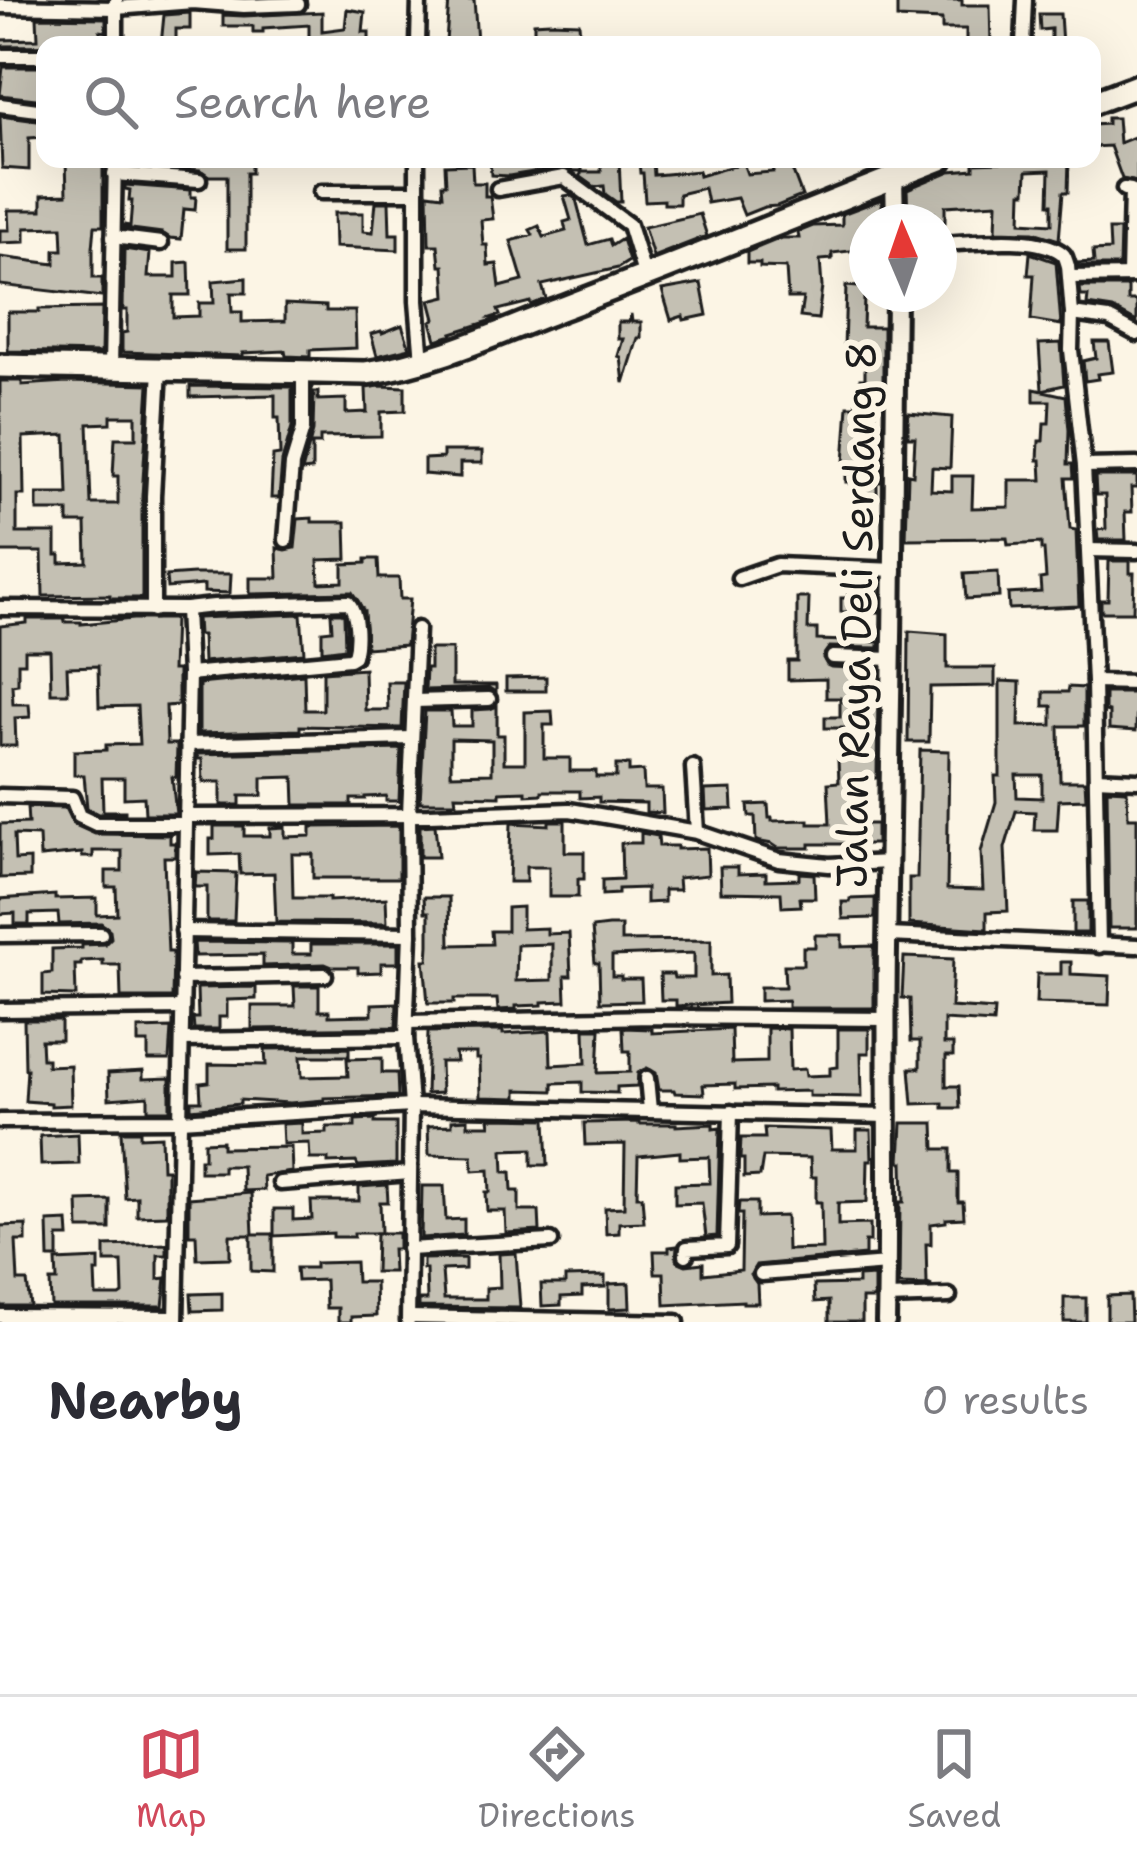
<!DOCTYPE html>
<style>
:root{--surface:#fff;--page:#f2f2f3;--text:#2b2b33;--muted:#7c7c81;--line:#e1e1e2;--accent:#d1495b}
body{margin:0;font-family:"Shantell Sans",sans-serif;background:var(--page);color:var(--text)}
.compass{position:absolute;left:849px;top:204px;width:108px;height:108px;border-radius:50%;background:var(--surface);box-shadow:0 12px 48px #0002;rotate:358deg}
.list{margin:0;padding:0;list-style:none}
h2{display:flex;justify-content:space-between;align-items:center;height:156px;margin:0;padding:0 48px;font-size:51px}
h2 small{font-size:39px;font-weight:400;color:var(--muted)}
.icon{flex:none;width:66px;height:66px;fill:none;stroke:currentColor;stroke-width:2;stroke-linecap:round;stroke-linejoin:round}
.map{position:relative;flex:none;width:1137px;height:1322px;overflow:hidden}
.search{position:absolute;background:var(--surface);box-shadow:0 12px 48px #0002;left:36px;right:36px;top:36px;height:132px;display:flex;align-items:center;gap:30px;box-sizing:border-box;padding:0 42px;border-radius:24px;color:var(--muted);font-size:45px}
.sheet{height:372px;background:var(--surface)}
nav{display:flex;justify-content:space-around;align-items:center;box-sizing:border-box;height:168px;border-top:3px solid var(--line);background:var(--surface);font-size:33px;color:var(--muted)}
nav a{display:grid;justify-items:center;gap:6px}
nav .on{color:var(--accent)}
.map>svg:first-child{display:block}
</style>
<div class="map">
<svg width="1137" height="1322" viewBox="0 0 1137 1322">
<rect width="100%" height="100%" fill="#fcf5e5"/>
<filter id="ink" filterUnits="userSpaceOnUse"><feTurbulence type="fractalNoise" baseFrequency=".00833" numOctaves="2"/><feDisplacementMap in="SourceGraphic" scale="24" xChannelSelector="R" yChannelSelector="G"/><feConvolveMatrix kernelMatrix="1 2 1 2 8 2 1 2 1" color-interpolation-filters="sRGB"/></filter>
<g filter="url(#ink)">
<g fill="#c4c0b3" stroke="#1c1c1c" stroke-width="3" fill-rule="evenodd">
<path d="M449,0H474L477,42H446Z"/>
<path d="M897,0H962V5H990L991,45H966V29H942V20L897,18Z"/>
<path d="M347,9L365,12L363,32H369V45H309V25L263,28V32H253V26H223V15L244,16L322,12V31L345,28Z"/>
<path d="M190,13V29H176V45H161L164,15Z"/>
<path d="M1039,14H1060L1062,45H1051V29L1040,30Z"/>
<path d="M37,17L106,18V32L100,31L101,45L0,46V40L38,39Z"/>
<path d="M550,22L579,23L580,36L534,39V23Z"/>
<path d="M3,67H45V100L0,95Z"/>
<path d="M0,116L45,122V137L29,138V170L2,168Z"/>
<path d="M1107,118H1117L1119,143L1137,136V182L1122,179L1110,146L1092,147V125L1107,124Z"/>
<path d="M66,159H103V226H95L93,248V278H102V297L0,285V257L55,264V250H63L62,227L25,228V242L0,243V230H9L8,210H42V195L67,194Z"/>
<path d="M125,159H148V162L251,159V173H246V249H227V176H209L200,170L125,164Z"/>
<path d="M490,159H582V171H574L563,167L509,176L491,175Z"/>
<path d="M601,159H619L621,202H616L605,194L604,186L595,187L581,177V172H601Z"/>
<path d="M770,159H788L802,196L777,206L764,207L744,215L737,198L707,203L704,188L679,194V204H664V200L645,201L643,173H640L639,161H653L654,175L698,171L699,176L743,163L747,174L773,172Z"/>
<path d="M1000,159H1069L1068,192H1063L1059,240L1033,232L996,231L997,203L945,206V222H934V213L908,216L907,189L950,171L974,169V163L1000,162ZM1050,170L1049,204H1052V224L1021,222L1022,192H1026L1027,171Z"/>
<path d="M472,164L473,183H485V196H490L493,219L481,220L483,245H487L488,265L497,264L500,287L523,281L511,241L533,235L530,230L539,226L544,237L566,231L564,222L571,220L564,196L570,195L576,199L588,245L609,239L611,246L622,239L629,261L618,268L542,285L546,299L531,305L530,302L498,310L500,315L491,318L496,319L452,333L453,335L436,340L431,321L435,319L430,300L446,296L444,266H440L438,245H429L428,193L443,195L442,184H446L445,165Z"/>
<path d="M125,185L191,190V197H196L195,210L184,209L181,239L170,238L162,233L124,228V225L130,226L132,201H129L130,190L125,189Z"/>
<path d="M882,199V222H867V249L832,253V259L820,260L822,287L818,319L800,317L803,298H788L786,268L760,267V263H747V252L781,238H799L798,232L813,226L842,225V214Z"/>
<path d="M376,202H389L390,234H398V250L335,247L334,213H363V231L373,232Z"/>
<path d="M700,214L707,236L653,257L644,227Z"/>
<path d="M1109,230H1120L1119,266H1079L1078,263L1094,262L1093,251L1110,250Z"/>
<path d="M124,249L150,253L148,277H176V263L189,262L190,295H173V317L199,316V303H214L213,281L246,278V293H231L232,312H242V322L285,321V304L326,306V311H355L356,348L310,350V357L286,356L285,351L243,353V356L122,352V333L127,332V310H123Z"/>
<path d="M1030,253L1056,262L1061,325L1031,320L1034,275H1028Z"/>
<path d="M863,261H867V297H864L863,327H883V388L877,389L878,404H875V427H879V440H882V482H877V494L851,493V482H846V463H844L848,406H856L855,389H860V379H865V349L844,348L846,286L857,287Z"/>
<path d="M701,283L707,315L684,320L683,316L671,320L662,290Z"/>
<path d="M1080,287H1128V301H1137V322L1113,309L1087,305L1088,296H1081Z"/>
<path d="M102,308L101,353L8,351V312H39V309Z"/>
<path d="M631,314L632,322H641V338H638L624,383L621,357L618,356L623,339H618V322H629Z"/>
<path d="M402,325L410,348L377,356L371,334L381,331L382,333Z"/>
<path d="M1094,342H1109L1113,372L1097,374L1098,379L1085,381L1083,361L1096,358Z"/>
<path d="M1061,343L1064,385L1042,390L1039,344Z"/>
<path d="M0,381H22V385L67,382L149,384L142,496V598H110V595L43,596L42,552H0ZM111,416H136V438H115L113,476H118V504H91L88,424L111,423ZM66,435L68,494H37V511H68V523H86L87,562L60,563V555H56V533H17V495H24L23,437Z"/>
<path d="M190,386L292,387V427L282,462L279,498H271L273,456L280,455L279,418H275V395L190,397Z"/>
<path d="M380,386L405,387V411L381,412V436L320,437V444H312V470L302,471L313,431L314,392H318V400L346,399V413L367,412L366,388Z"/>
<path d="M1034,389L1066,396L1069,430L1068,464H1073L1074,478H1066L1070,529L1076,530L1079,606L1009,609L1008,594L1041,592L1040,579L1046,578L1044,550H1041V543L1008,545L1007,538L906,539L908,474L913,475L915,437H908V413L952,417L950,468L932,467L931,490L952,491V476H973L972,508L1009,507V480H1042L1041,460H1038L1039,441H1043L1044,423H1049L1050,401H1034Z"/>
<path d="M443,451H482V463H460V477L424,474V459L443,458Z"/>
<path d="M1095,476H1137V488H1131L1132,512H1125L1126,540H1098L1097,530L1106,529L1105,495H1096Z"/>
<path d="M312,518V522H346L347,559L318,560L319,583L343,582V564L366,563V559H378L379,578H399L400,599H410L406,645L366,648L364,611L352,592L250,594V578H278L277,548L286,550L295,548L298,519Z"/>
<path d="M1109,561H1130V573H1134L1133,612H1101V600H1108Z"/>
<path d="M998,572L999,597L966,599L964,574Z"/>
<path d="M194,574H231L230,593L204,592V585L167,588L166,576Z"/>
<path d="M848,578L877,580L880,612H841V598H848Z"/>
<path d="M797,598H809L808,629H817V640L879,642V648L829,647L823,658L827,665L831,667L872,669V685H878L877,778H854L856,824H876V844H810V848H778L772,844L756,841L755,816H749L748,805L768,804L769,818H772V821L809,820V824H830L828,783L839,782L838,760H858V728H825V717H840V698H826V679L788,680V661H797Z"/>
<path d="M331,613H342L344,616L345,648L322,651V631L332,630Z"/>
<path d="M301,614L304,653L203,662L202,635H198L197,618Z"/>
<path d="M27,619H65V622H81V624L133,619H174L172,670H178V705L166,706L167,744H177V747L176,777H172L176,814H145L144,797L124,798V778H102L103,811H125V814H98L87,808L84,775H74V751L106,750V745L139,744L137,706L99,707L98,666L67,667L68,693H51L50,650H25V663H18V684L12,685L13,704H29L30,717L15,718L16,746H0V626L27,623Z"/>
<path d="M909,631L947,634V668H995V686L930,687L929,742H908Z"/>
<path d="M430,649H452V685H496V692L489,688L425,690L426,668H430Z"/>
<path d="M364,669L365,710H388L387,682H404L402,728L300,726V730L199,733V684L304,674L305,710H323V672Z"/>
<path d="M546,677V691H506V678Z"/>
<path d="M1000,681L1020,682L1019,726L1052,725V706H1044V692H1068L1069,687L1084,688V726H1059L1060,781H1085L1086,799L1059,800L1057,830H1034L1035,812L1016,811L1005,848L1008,911L987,912V929L909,924V878H917L920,750L949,751L947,889L983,890L981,852L996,802L995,776H1000ZM1016,775H1042V798L1017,797Z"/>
<path d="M1105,693H1137L1136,731L1109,729V712L1105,711Z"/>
<path d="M497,706V735H504V763H525V712L552,711L553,725H544V758H570V771H596V777H616V765H629V772L643,771L644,789H662L663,813L646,812V803L599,802V797L580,798V791H542V794L526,795V791L500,792V796L455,795L456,802H420L425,711H451L452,726H472V710L490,709ZM451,739L492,740V773L451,774Z"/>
<path d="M401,749L399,801H386V796L365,797V799H351V805H295L294,777L262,778V796H240V805H221V782H203L202,759H198V754Z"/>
<path d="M732,789L733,809L706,810L705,790Z"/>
<path d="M1107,789L1127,790L1128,818H1137V928H1109Z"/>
<path d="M27,807L65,808L73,824L95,834L170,835V843H175V857H164L165,886L168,952H173L172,998H121L120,965H103V960L81,961V965H75L76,996L43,995V974L52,973V949L82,948V945L105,944L111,938L110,930L101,923L59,924L58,913L29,914V924H15V913L0,914V899L55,895V899L97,898V915L117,914L116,887H106V871H122V851H93V857H82V853L40,857L39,836L14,835L15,860L30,859V877L0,878V824L28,823Z"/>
<path d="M549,821H565V852H584V879H578V897H549V867H526V882H509L511,823L549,825Z"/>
<path d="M435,825L438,857H420V826Z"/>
<path d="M214,826H244V836H270V828L285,827V837L311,836V827L399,826V878H313V854H292L293,898H329V901L386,898L387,923L276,922L274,873L240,874L239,854L210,855V839H214Z"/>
<path d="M641,833L658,836L659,846H677V849L707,848L708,875L678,878L679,890H664V902L646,903V888L618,889V894L602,895V880L622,879L621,843H641Z"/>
<path d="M720,867H738V874L766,873V880L799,879V873L814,874L815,898H800L801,906L782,907L781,893L721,892Z"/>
<path d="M196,872L236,873L234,921H207V887H195Z"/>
<path d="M424,897H449L450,945L492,944L491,931H507V908L522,907V929L547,928V934L569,933L571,976H565L566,1001L542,1002V1005L516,1006V1009L498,1010L497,999H454V1003H428L424,960H428L429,945V912H425ZM552,944V980L516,981L517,945Z"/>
<path d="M875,898V918L843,919L842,902H850V899Z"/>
<rect x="1073" y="901" width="15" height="32"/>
<path d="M608,926H621V941L711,940V976L726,975L727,1003L676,1006V1000H661L660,974H673L674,978H694V953L612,956V976H621V979H641L642,1001L600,1002L599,963H595L592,928Z"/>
<path d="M815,935H842V947L874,946V1008H788V1000L760,1001V987H785L784,965H803V947H815Z"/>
<path d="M194,942L292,943V954H311V944H398V963H381V972L358,973V967H332L325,964L263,966V955L195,956Z"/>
<path d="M904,957L953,959L951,1007L994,1010L993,1023L944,1020V1044H953V1056H946V1086H959L960,1108H943V1103L913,1104L910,1068H920V1041H911L910,999L902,998Z"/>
<path d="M1061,962H1071V974L1110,976L1109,1005L1036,1003L1037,974H1061Z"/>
<path d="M294,986H319V1011H329V1016L372,1015V1004L397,1003L396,1027L252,1029V1006H295Z"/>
<path d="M256,987V999L227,1000V1017H219V1029H194L193,1018H198L197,988Z"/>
<path d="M24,1020H61V1040H41L42,1059H47V1066L70,1065L71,1105L51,1106V1103L25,1101L27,1069H25Z"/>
<path d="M171,1028L169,1060H148V1043H138V1029Z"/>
<path d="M623,1028L652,1029V1033L731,1029L732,1063L767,1062V1028L789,1029L790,1070L805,1069L806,1076L830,1075V1068L838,1067V1029H869V1053H861L862,1097L809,1096V1091L772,1092V1088L735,1089V1084L703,1085L704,1094L675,1093L674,1090H659L656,1073L647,1068L638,1073L637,1086L617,1087V1093L582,1092V1082L553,1083V1091L517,1090V1098L480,1097L479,1059H476V1053H455L456,1062H440L441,1093L426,1094L428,1032L489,1031H503V1034L550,1031L551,1065L586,1063L585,1029H600L598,1073L630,1072V1051H624Z"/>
<path d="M349,1048V1056H301L302,1077L348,1076L347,1059L382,1058V1073H397L398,1096L324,1098V1100L290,1103L240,1100V1104L191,1109V1101H201L200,1083L209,1082V1064L266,1065L265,1049Z"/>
<path d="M143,1071V1079L170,1078V1110H148V1096L109,1099L108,1073Z"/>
<path d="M489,1118L546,1119L548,1165H532V1149L503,1150L504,1172H511L512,1191H519V1211H539L540,1231L506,1233L505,1211H487L486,1192H490L489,1170L473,1171L472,1156L429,1155L428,1126L452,1125V1120L468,1119V1125H490Z"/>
<path d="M375,1119V1123H396V1164L358,1166L356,1162L328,1163V1159H310L309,1143L283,1144L282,1124L302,1123V1134L327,1133V1127H355V1120Z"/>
<path d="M639,1122V1124H676V1126L713,1124V1129L720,1128L717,1236L706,1237L702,1203L675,1204V1184L710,1183L709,1157L680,1158V1152L638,1156L637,1196H642L644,1222L619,1223V1233L606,1234L605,1208L624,1207L625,1144L585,1145L584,1123Z"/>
<path d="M902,1123H934L935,1149H951V1173H958V1202H963L964,1218L946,1219V1222L931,1224V1244H926L927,1284L932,1286L899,1285L900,1202H904L903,1162H900Z"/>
<path d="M764,1128L831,1130L832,1149H857V1130H871L872,1160H868L867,1202L838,1203V1225L870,1224V1242H865V1255L756,1265L751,1274L757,1284L758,1303H743V1301L665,1305L664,1273H655L654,1251H669V1247L677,1246L676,1258L679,1262L686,1265L703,1263V1274L741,1270L742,1214H738L739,1202H757V1217L786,1216L787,1250L822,1249L821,1202H816V1177H811L810,1158L763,1157L760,1176L744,1177V1159H740L741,1138H765Z"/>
<path d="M121,1131H140V1137L161,1136L162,1169H167V1215L137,1216V1197L125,1198Z"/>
<path d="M78,1134L79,1164L41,1165L40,1136Z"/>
<path d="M222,1141V1148L291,1147L292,1172L263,1176L264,1190L243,1191L242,1166H223V1172H200V1159H204V1142Z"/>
<path d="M387,1185L388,1202H380L381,1233H354V1237H333V1233L274,1236V1209H293V1220L312,1219L311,1201H359V1187Z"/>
<path d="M422,1186H444L446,1220L464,1219V1235L421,1238Z"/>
<path d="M251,1193L253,1234H273V1272L251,1271V1235H230V1258L197,1259L196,1235H189V1198Z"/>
<path d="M110,1200V1229H79L78,1201Z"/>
<path d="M68,1221L69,1237H58V1258H49L48,1222Z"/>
<path d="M26,1225V1241H16L18,1281H27L30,1306H0V1226Z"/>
<path d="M376,1233H398V1249H392L393,1272H375Z"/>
<path d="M167,1244V1255H158V1279L166,1278L163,1306H51L50,1281H57L56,1261L99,1259V1272H95L96,1296H120L123,1294L122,1262H105V1246Z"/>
<path d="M516,1253L520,1308L419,1307V1300H427L426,1269H423V1259L465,1258V1269L442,1270L444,1299H486V1288L500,1287L499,1254Z"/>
<path d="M355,1262L356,1282H375L376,1316L351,1317V1322H338V1308H326L325,1280L297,1281L296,1268H315V1263Z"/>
<path d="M605,1276V1287L582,1288V1296L561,1297V1305L542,1306L541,1284H565V1277Z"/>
<path d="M874,1276V1299H862V1322H829V1301L815,1302L814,1285L858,1284V1277Z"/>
<path d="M629,1283L630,1308L609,1309V1284Z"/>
<path d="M222,1293V1310L192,1311L191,1294Z"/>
<path d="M1130,1295L1131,1322H1107V1296Z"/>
<rect x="1064" y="1298" width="22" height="24"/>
</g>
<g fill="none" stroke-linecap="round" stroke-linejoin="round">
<defs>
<g id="minor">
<path d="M116,0V45"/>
<path d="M0,6L116,8L193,2L244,6L298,4"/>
<path d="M418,45L419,0"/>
<path d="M1023,45L1025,0"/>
<path d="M0,56H45"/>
<path d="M0,105L45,111"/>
<path d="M417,159V301L422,361"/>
<path d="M114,174L199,180"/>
<path d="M498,189L564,177L629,225L645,277"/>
<path d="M1124,189L1131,190L1129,276"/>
<path d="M321,192H417"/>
<path d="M113,237L161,243"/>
<path d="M939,244C971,243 1029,235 1057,250C1066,255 1065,257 1068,266L1072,314L1071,350L1084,466L1094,682L1099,946"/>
<path d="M1071,277L1135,276"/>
<path d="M1072,314L1109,319L1137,334"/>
<path d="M111,368L115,159"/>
<path d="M1084,466L1137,465"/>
<path d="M286,540L292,465L303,429V372"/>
<path d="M1088,550L1137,551"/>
<path d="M739,578L777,565L895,570"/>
<path d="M0,608L186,609L189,674L176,1322"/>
<path d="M186,609L214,606L348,602C358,613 358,642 354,656L349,659L189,674"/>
<path d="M153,610V496L160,369"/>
<path d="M833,657L892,659"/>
<path d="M1094,682L1137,683"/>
<path d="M414,701L489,699"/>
<path d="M187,744L412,738"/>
<path d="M693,767L697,832"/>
<path d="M1096,778L1137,780"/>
<path d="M0,796L72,798L79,816L96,824H186"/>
<path d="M186,816L429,815L570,810L697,832L779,860L829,865L889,862"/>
<path d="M183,931L410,934"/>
<path d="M0,935L101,934"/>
<path d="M888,935L1137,946"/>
<path d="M182,978L325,975"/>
<path d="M0,1010L182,1008"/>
<path d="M407,1022L653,1017L888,1019"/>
<path d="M182,1040L406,1037"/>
<path d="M647,1078L650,1110"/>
<path d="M0,1121L180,1120L411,1106L889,1116"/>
<path d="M280,1183L410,1173"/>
<path d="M408,1249L551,1241"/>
<path d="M686,1255L687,1248L727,1246L731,1112"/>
<path d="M761,1274L887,1264"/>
<path d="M887,1298L949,1296"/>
<path d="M0,1316L176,1317"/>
<path d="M409,1317L677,1322"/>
<path d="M408,1322L411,1106L406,1037L410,934L409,814L417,629"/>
</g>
<g id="tertiary">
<path d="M894,177L895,222"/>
<path d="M886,1322C889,1198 885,1073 887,949C890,731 895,512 896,294"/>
</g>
<g id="primary">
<path d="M1092,103L1137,86"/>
<path d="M0,366L366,373C435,363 501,332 566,307C691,259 816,208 941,159"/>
</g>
</defs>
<use href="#minor" stroke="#1c1c1c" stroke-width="21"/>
<use href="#tertiary" stroke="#1c1c1c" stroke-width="26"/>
<use href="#primary" stroke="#1c1c1c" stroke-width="30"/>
<use href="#minor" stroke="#fcf5e5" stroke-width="12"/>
<use href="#tertiary" stroke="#fcf5e5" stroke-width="16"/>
<use href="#primary" stroke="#fcf5e5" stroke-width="21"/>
</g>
</g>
<g text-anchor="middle" stroke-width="12" stroke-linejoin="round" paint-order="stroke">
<g font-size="42" fill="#1c1c1c" stroke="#fcf5e5">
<text transform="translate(856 615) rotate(-89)" y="15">Jalan Raya Deli Serdang 8</text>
</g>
</g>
</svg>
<svg class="compass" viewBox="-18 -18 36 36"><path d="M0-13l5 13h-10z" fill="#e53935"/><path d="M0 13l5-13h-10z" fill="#7c7c81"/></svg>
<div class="search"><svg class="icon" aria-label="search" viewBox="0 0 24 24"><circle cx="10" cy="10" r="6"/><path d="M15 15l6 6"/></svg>Search here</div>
</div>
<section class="sheet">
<h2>Nearby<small>0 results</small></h2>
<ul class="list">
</ul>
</section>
<nav>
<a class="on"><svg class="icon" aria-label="map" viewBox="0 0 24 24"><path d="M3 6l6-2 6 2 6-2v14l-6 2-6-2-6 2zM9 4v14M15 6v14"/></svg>Map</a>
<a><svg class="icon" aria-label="directions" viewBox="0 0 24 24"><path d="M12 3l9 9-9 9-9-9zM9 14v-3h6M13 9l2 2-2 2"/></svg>Directions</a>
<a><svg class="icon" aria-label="saved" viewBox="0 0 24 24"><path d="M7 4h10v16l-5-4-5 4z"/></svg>Saved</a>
</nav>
